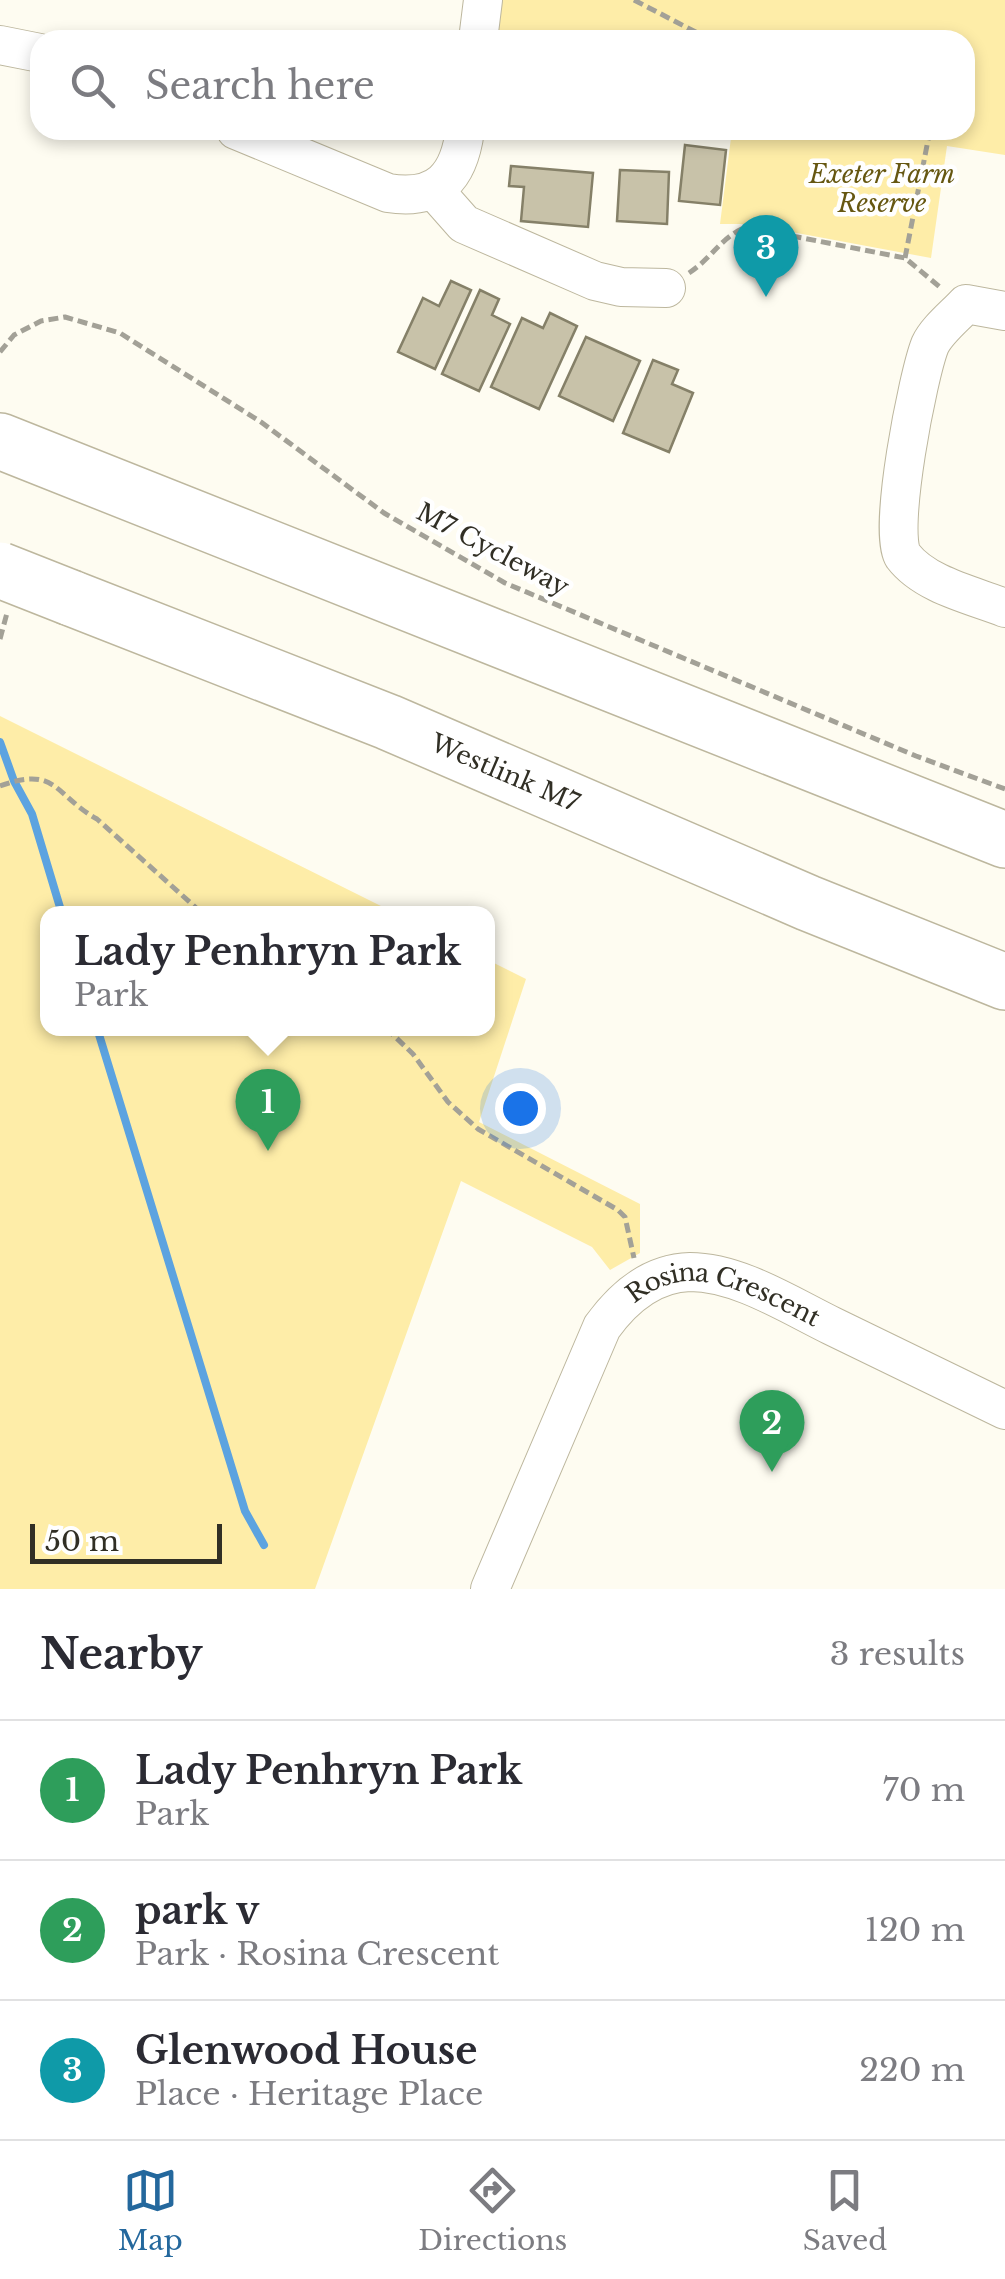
<!DOCTYPE html>
<meta charset="utf-8">
<style>
:root{--surface:#fff;--page:#f7f7f7;--text:#2b2b33;--muted:#7c7c81;--line:#e1e1e2;--accent:#24689d}
body{margin:0;font-family:"Libre Baskerville",serif;background:var(--page);color:var(--text)}
.scale{position:absolute;left:30px;bottom:25px;width:192px;box-sizing:border-box;padding-left:10px;border:5px solid #312f25;border-top:0;font-size:28px;line-height:35px;white-space:nowrap;color:#312f25;-webkit-text-stroke:8px #fff;paint-order:stroke}
.you{position:absolute;left:520px;top:1108px;width:35px;height:35px;margin:-25px;border:8px solid #fff;border-radius:50%;background:#1a73e8;box-shadow:0 0 0 15px #1a73e833}
.badge{display:grid;place-items:center;width:65px;height:65px;border-radius:50%;background:var(--accent);color:#fff;font-size:32px;font-weight:700}
.pin{position:absolute;translate:-50% -82px;filter:drop-shadow(0 2px 5px #0008)}
.pin::after{content:'';position:absolute;top:52px;width:35px;height:30px;background:inherit;clip-path:polygon(0 0,100% 0,50% 100%)}
.popup{position:absolute;left:40px;top:906px;width:455px;height:130px;box-sizing:border-box;display:grid;place-content:center;border-radius:20px;background:var(--surface);filter:drop-shadow(0 2px 8px #0005);font-size:32px;white-space:nowrap;color:var(--muted)}
.popup b{font-size:38px;color:var(--text)}
.popup::after{content:'';position:absolute;left:50%;top:100%;margin-left:-20px;border:20px solid transparent;border-top-color:var(--surface)}
.list{margin:0;padding:0;list-style:none}
h2{display:flex;justify-content:space-between;align-items:center;height:130px;margin:0;padding:0 40px;font-size:42px}
h2 small{font-size:32px;font-weight:400;color:var(--muted)}
.list li{display:grid;grid-template-columns:65px 1fr auto;gap:30px;align-items:center;box-sizing:border-box;height:140px;padding:0 40px;border-top:2px solid var(--line)}
.list b{display:block;font-size:38px;white-space:nowrap}
.list p{margin:0;font-size:32px;white-space:nowrap;color:var(--muted)}
.list em{font-size:32px;font-style:normal;color:var(--muted)}
.icon{flex:none;width:55px;height:55px;fill:none;stroke:currentColor;stroke-width:2;stroke-linecap:round;stroke-linejoin:round}
.map{position:relative;flex:none;width:1005px;height:1589px;overflow:hidden}
.search{position:absolute;background:var(--surface);box-shadow:0 5px 15px #0003;left:30px;right:30px;top:30px;height:110px;display:flex;align-items:center;gap:25px;box-sizing:border-box;padding:0 35px;border-radius:30px;color:var(--muted);font-size:38px}
.sheet{height:550px;background:var(--surface)}
nav{display:flex;justify-content:space-around;align-items:center;box-sizing:border-box;height:140px;border-top:2px solid var(--line);background:var(--surface);font-size:28px;color:var(--muted)}
nav a{display:grid;justify-items:center;gap:5px}
nav .on{color:var(--accent)}
.map>svg:first-child{display:block}
</style>
<div class="map">
<svg width="1005" height="1589" viewBox="0 0 1005 1589">
<rect width="100%" height="100%" fill="#fefcf1"/>
<g fill="#feeda8">
<path d="M501,0H1005V155L947,146L931,258L748,224H720L732,130H965V40H496Z"/>
<path d="M0,716L395,913L48,914V1028H488V960L526,979L479,1122L640,1204V1253L610,1270L592,1247L461,1181L315,1589H0Z"/>
</g>
<g fill="none" stroke-linecap="round" stroke-linejoin="round">
<g stroke="#5ca3e0" stroke-width="8">
<path d="M0,742L14,781L32,814L62,914"/>
<path d="M97,1028L245,1511L264,1545"/>
</g>
</g>
<g fill="#c8c2a9" stroke="#858068" stroke-width="2.5">
<path d="M685,145L726,150L720,205L679,201Z"/>
<path d="M511,166L593,173L588,227L521,221L524,187L509,186Z"/>
<path d="M620,170L669,172L667,224L617,221Z"/>
<path d="M451,281L471,290L435,369L398,352L423,298L439,306Z"/>
<path d="M480,290L499,299L492,315L510,324L479,391L442,374Z"/>
<path d="M550,313L577,326L539,409L491,387L522,318L543,328Z"/>
<path d="M586,337L640,361L613,421L559,396Z"/>
<path d="M653,360L678,370L672,384L693,393L669,452L623,433Z"/>
</g>
<g fill="none" stroke-linecap="round" stroke-linejoin="round">
<defs>
<g id="minor">
<path d="M478,40L483,0"/>
<path d="M0,45L40,53"/>
<path d="M236,130L388,193C438,201 459,177 465,130"/>
<path d="M434,190L464,224L595,281L621,287L666,288"/>
<path d="M1005,311L966,304C955,316 937,330 930,345C918,375 887,533 903,556C925,585 972,595 1005,608"/>
<path id="s1" d="M490,1589L602,1327C623,1298 651,1273 690,1272C738,1272 789,1305 832,1326C890,1354 947,1382 1005,1410"/>
</g>
<g id="highway">
<path d="M0,441L1005,840"/>
<path id="s2" d="M71,598L388,722L808,903L1005,982"/>
</g>
</defs>
<use href="#minor" stroke="#bdb79e" stroke-width="40"/>
<use href="#highway" stroke="#bdb79e" stroke-width="58"/>
<g stroke="#a3a197" stroke-width="5" stroke-dasharray="10 5" stroke-linecap="butt">
<path d="M634,0L711,40"/>
<path d="M905,258L930,130"/>
<path d="M689,273C713,257 720,238 746,227L905,258L941,288"/>
<path d="M0,352L14,335L41,321L65,317L120,333L261,422L384,513L505,583L916,756L1005,789"/>
<path d="M0,639L7,613"/>
<path d="M0,786C57,765 54,795 97,819L203,914"/>
<path d="M386,1028L413,1054L448,1102L478,1129L618,1210L625,1217L634,1258"/>
</g>
<use href="#minor" stroke="#fff" stroke-width="38"/>
<use href="#highway" stroke="#fff" stroke-width="55"/>
<defs>
<path id="highway-bridge" d="M0,570L71,598"/>
</defs>
<use href="#highway-bridge" stroke="#bdb79e" stroke-width="58" stroke-linecap="butt"/>
<use href="#highway-bridge" stroke="#fff" stroke-width="55"/>
</g>
<g text-anchor="middle" stroke-width="9" stroke-linejoin="round" paint-order="stroke">
<g font-size="25" font-style="italic" fill="#665711" stroke="#fff">
<text x="882" y="183">Exeter Farm<tspan x="882" dy="29">Reserve</tspan></text>
</g>
<g font-size="25" fill="#312f25" stroke="#fff">
<text transform="translate(493 549) rotate(28)" y="9">M7 Cycleway</text>
<text dy="9" stroke="none"><textPath href="#s2" startOffset="468">Westlink M7</textPath></text>
<text dy="9" stroke="none"><textPath href="#s1" startOffset="428">Rosina Crescent</textPath></text>
</g>
</g>
</svg>
<div class="scale">50 m</div>
<div class="you"></div>
<div class="pin badge" style="left:268px;top:1151px;background:#2e9e5b">1</div>
<div class="popup"><b>Lady Penhryn Park</b>Park</div>
<div class="pin badge" style="left:772px;top:1472px;background:#2e9e5b">2</div>
<div class="pin badge" style="left:766px;top:297px;background:#0f9aa8">3</div>
<div class="search"><svg class="icon" aria-label="search" viewBox="0 0 24 24"><circle cx="10" cy="10" r="6"/><path d="M15 15l6 6"/></svg>Search here</div>
</div>
<section class="sheet">
<h2>Nearby<small>3 results</small></h2>
<ul class="list">
<li><span class="badge" style="background:#2e9e5b">1</span><div><b>Lady Penhryn Park</b><p>Park</p></div><em>70 m</em></li>
<li><span class="badge" style="background:#2e9e5b">2</span><div><b>park v</b><p>Park · Rosina Crescent</p></div><em>120 m</em></li>
<li><span class="badge" style="background:#0f9aa8">3</span><div><b>Glenwood House</b><p>Place · Heritage Place</p></div><em>220 m</em></li>
</ul>
</section>
<nav>
<a class="on"><svg class="icon" aria-label="map" viewBox="0 0 24 24"><path d="M3 6l6-2 6 2 6-2v14l-6 2-6-2-6 2zM9 4v14M15 6v14"/></svg>Map</a>
<a><svg class="icon" aria-label="directions" viewBox="0 0 24 24"><path d="M12 3l9 9-9 9-9-9zM9 14v-3h6M13 9l2 2-2 2"/></svg>Directions</a>
<a><svg class="icon" aria-label="saved" viewBox="0 0 24 24"><path d="M7 4h10v16l-5-4-5 4z"/></svg>Saved</a>
</nav>
